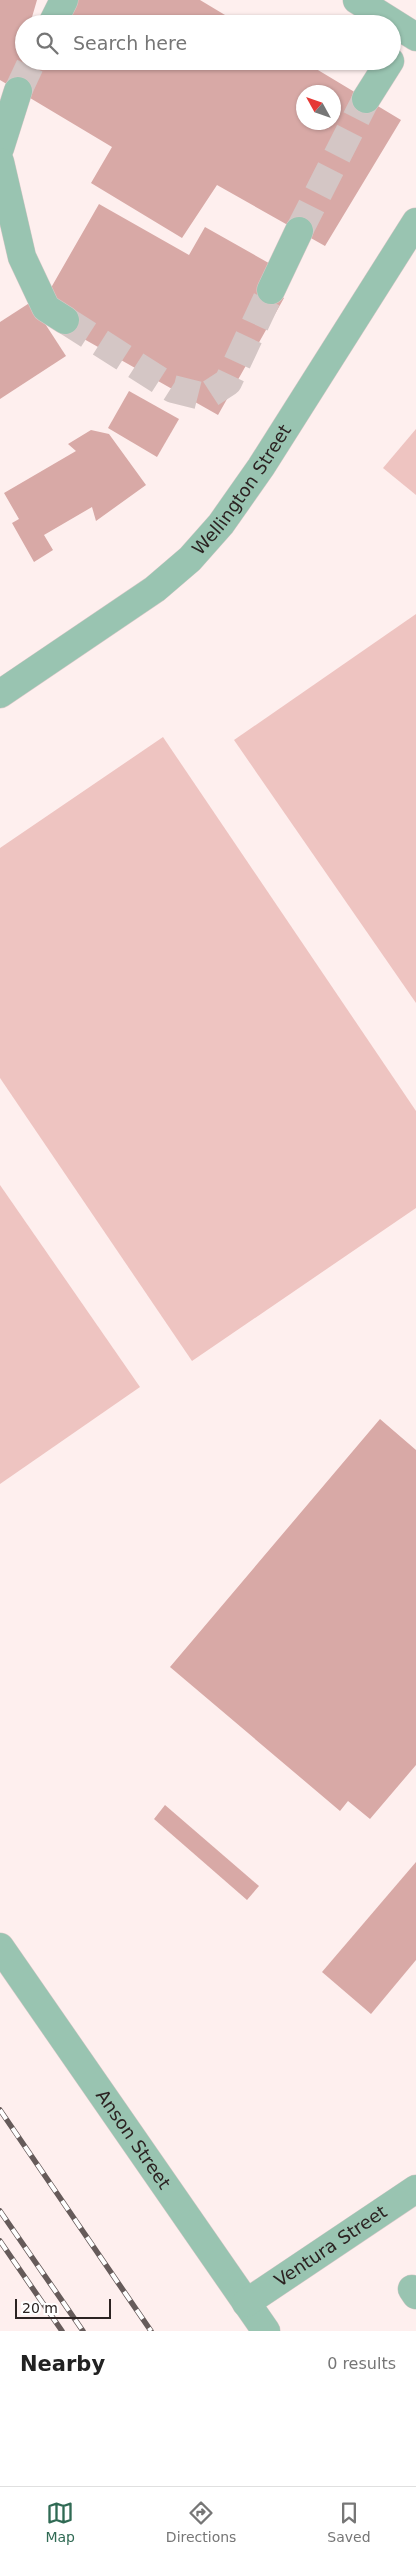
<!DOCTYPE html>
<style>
:root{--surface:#fff;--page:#f6f6f6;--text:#222;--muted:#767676;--line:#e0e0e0;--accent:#306a54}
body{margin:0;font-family:"DejaVu Sans",sans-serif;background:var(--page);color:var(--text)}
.compass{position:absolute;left:296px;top:85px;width:45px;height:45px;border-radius:50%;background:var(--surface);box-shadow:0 1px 4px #0004;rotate:310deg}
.scale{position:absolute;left:15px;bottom:12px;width:96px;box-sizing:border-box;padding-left:5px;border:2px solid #2c2322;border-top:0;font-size:14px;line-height:18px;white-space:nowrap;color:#2c2322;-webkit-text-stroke:4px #fff;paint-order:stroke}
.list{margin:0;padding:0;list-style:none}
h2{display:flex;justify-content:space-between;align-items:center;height:65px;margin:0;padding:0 20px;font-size:21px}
h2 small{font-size:16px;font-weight:400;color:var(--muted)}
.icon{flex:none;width:28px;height:28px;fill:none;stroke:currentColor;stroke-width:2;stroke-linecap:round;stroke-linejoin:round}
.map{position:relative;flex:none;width:416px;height:2331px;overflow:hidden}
.search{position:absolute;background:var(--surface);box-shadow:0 1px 4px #0004;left:15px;right:15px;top:15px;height:55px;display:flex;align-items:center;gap:12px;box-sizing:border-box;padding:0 18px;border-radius:28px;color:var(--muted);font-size:19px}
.sheet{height:155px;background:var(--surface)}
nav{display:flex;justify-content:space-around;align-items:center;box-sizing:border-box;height:70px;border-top:1px solid var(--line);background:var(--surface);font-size:14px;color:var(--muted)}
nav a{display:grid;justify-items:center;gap:2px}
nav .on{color:var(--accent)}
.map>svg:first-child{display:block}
</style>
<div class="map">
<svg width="416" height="2331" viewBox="0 0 416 2331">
<rect width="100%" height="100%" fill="#feefee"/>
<g fill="#eec4c1">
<path d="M416,429V495L383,468Z"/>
<path d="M416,614V1003L234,740Z"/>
<path d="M163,737L416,1111V1208L192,1361L0,1078V848Z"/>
<path d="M0,1185L140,1387L0,1484Z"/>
</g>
<g fill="#d8a9a6" fill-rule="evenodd">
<path d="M0,0H37L30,24H24V34L20,40L24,42V61H303L401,120L325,246L217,185L182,238L91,183L112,147L0,80ZM304,92H334V122H304Z"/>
<path d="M77,0H200L240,24H63Z"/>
<path d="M99,204L189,255L205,227L274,266L263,286L284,298L218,415L61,326L44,300Z"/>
<path d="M31,302L66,356L0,399V322Z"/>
<path d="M129,391L179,419L157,457L108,428Z"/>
<path d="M91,430L109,434L146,485L96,521L92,507L44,535L53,550L34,562L12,523L19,519L4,493L76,451L68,444Z"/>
<path d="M380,1419L416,1450V1765L370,1819L348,1801L340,1811L170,1667Z"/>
<path d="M165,1805L259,1886L247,1900L154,1819Z"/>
<path d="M416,1862V1960L371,2014L322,1972Z"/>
</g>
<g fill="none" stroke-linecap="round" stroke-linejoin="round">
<g stroke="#d4c6c5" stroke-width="28" stroke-dasharray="28 14" stroke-linecap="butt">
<path d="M18,91L32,61"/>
<path d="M299,231L366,99"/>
<path d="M65,320L173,389L205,397L228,382L271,290"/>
</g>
<defs>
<g id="minor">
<path d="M357,0L416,37"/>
<path d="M52,24L64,0"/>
<path d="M366,99L390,61"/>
<path d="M0,148L18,91"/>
<path d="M0,162L22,257L46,308L65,320"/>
<path d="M271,290L299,231"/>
<path id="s1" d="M0,694L155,589L190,559L221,524L261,467L416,222"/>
<path id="s2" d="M0,1947L266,2331"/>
<path d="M412,2289L416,2295"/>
<path id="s3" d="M246,2303L416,2189"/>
</g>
</defs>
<use href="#minor" stroke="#d8cac9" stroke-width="29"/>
<use href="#minor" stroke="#99c4b1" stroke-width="28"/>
<defs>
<g id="rail">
<path d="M0,2110L151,2331"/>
<path d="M0,2211L83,2331"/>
<path d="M0,2241L62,2331"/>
</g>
</defs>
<use href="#rail" stroke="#665b5a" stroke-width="5.5"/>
<use href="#rail" stroke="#fff" stroke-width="4" stroke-dasharray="11" stroke-linecap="butt"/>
</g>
<g text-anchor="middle" stroke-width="5" stroke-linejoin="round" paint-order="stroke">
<g font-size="18" fill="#2c2322" stroke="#fff">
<text dy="6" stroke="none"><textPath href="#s1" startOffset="320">Wellington Street</textPath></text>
<text dy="6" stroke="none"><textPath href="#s2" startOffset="234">Anson Street</textPath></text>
<text dy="6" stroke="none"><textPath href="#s3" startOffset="102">Ventura Street</textPath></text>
</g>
</g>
</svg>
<svg class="compass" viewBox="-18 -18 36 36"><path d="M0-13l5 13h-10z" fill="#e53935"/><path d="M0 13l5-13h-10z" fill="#767676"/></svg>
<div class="scale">20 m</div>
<div class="search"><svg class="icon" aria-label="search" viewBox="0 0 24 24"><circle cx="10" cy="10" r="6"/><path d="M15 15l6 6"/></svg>Search here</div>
</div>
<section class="sheet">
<h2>Nearby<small>0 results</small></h2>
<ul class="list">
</ul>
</section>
<nav>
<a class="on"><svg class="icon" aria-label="map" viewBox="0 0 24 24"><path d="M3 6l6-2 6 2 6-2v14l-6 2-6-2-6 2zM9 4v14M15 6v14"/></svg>Map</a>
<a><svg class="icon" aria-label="directions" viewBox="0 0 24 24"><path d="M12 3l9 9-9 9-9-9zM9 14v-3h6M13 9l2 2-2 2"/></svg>Directions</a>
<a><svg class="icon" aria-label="saved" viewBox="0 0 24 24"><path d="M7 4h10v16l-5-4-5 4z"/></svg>Saved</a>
</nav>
